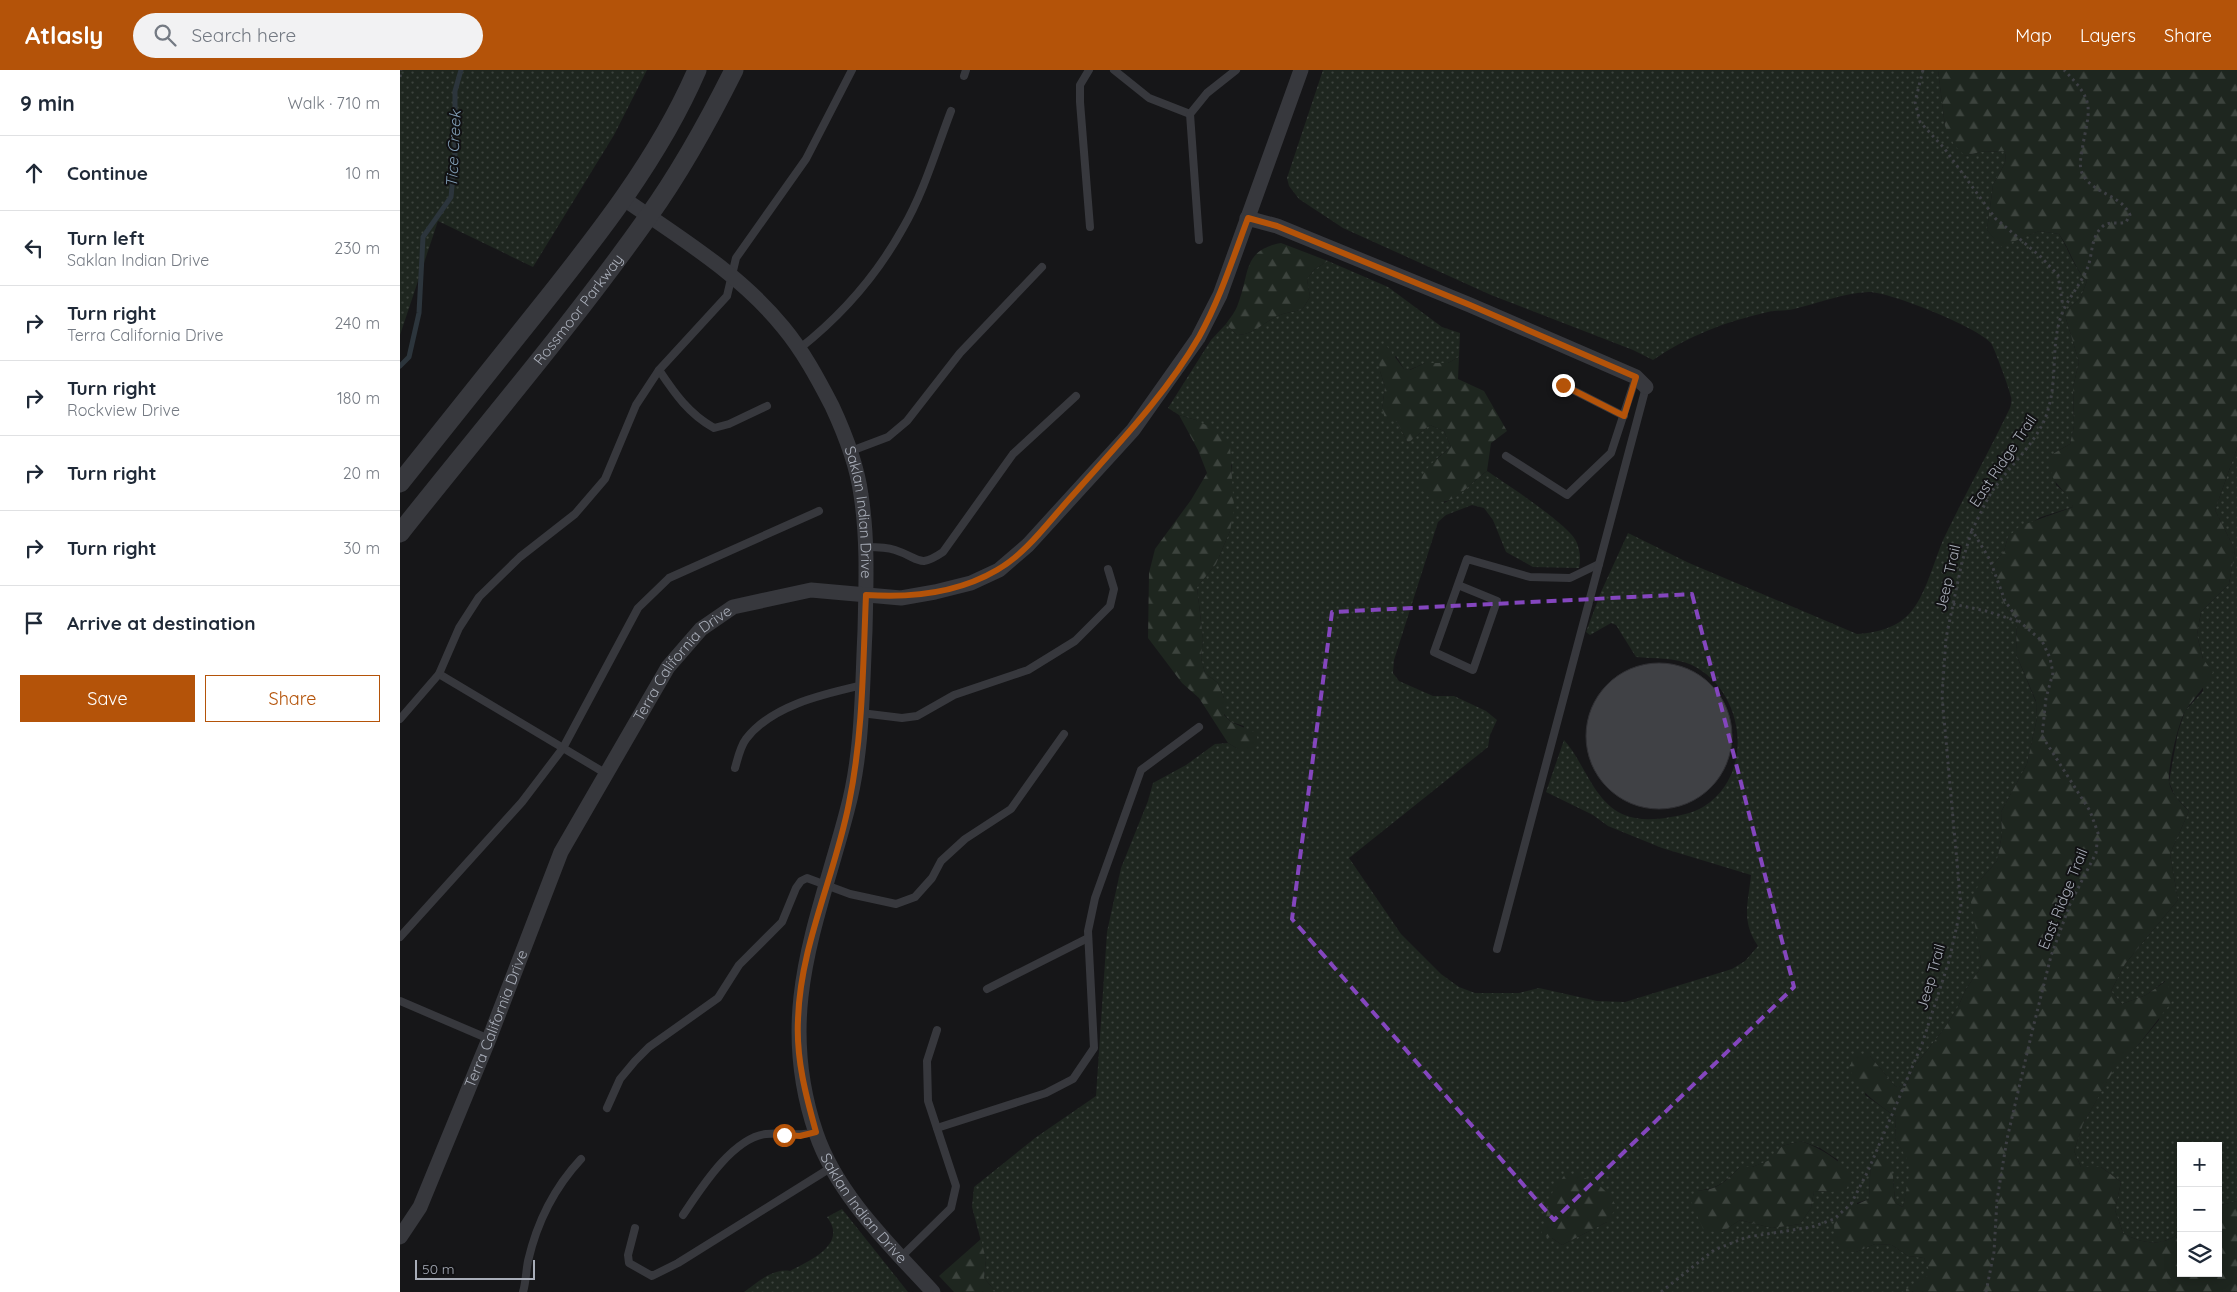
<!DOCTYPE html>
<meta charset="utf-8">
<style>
:root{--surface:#fff;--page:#f2f2f3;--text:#1f2937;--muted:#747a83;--line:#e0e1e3;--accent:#b45309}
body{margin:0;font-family:Quicksand,sans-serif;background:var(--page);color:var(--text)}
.controls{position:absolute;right:15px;bottom:15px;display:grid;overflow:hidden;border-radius:0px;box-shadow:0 2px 12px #0003}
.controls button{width:45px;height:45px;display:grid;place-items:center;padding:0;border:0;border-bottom:1px solid var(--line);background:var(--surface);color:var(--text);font:25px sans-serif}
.scale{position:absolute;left:15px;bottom:12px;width:120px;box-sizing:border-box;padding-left:5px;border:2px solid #a8adb8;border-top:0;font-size:14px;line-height:18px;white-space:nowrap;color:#a8adb8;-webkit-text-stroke:4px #111113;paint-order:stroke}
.stop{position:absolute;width:15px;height:15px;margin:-11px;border:4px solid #b45309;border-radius:50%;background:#fff}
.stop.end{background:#b45309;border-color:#fff;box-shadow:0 1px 5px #0008}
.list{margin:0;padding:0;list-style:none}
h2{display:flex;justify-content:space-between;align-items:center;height:65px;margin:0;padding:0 20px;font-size:21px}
h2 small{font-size:16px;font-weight:400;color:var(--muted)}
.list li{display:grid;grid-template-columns:32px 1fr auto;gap:15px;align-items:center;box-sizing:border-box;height:75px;padding:0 20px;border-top:1px solid var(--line)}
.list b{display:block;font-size:19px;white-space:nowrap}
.list p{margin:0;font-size:16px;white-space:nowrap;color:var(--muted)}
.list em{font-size:16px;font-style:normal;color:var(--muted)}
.actions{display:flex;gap:10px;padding:15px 20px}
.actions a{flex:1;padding:11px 0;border:1px solid var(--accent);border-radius:0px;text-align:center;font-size:18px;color:var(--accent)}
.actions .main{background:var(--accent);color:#fff}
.icon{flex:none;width:28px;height:28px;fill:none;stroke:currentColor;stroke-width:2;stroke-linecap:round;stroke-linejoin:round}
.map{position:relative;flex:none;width:1837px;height:1222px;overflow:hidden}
header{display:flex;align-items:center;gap:30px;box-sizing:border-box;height:70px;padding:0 25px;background:var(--accent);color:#fff}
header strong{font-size:24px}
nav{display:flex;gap:28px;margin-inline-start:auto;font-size:18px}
.search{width:350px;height:45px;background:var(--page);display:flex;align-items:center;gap:12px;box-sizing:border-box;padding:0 18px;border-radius:28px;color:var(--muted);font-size:19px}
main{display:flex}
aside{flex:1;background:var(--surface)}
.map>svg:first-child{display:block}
</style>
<header>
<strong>Atlasly</strong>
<div class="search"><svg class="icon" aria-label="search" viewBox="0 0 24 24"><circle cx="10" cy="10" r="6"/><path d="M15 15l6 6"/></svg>Search here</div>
<nav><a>Map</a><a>Layers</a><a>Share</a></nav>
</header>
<main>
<aside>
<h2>9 min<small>Walk · 710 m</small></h2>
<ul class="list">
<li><svg class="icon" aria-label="ahead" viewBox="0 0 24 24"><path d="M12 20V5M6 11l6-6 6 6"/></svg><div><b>Continue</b></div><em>10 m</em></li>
<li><svg class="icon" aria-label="left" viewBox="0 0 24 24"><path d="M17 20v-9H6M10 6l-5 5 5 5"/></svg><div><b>Turn left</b><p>Saklan Indian Drive</p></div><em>230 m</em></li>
<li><svg class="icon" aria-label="right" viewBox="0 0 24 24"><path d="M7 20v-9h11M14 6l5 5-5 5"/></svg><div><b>Turn right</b><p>Terra California Drive</p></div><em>240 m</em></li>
<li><svg class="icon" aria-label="right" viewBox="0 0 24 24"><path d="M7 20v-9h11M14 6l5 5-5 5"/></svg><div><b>Turn right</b><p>Rockview Drive</p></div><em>180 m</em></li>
<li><svg class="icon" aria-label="right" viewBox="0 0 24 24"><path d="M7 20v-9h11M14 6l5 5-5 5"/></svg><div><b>Turn right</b></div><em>20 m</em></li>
<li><svg class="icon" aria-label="right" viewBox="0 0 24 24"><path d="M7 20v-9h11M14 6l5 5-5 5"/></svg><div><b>Turn right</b></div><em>30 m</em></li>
<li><svg class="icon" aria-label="arrive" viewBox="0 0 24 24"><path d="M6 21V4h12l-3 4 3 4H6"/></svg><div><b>Arrive at destination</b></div></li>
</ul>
<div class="actions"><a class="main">Save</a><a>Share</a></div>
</aside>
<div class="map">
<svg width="1837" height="1222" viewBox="0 0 1837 1222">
<defs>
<pattern id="grass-dots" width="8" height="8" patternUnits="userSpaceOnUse" patternTransform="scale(1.25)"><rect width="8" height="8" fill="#1e261f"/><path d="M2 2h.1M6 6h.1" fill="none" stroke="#3c433d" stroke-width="1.8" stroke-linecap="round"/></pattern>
<pattern id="forest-firs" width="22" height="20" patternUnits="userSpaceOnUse" patternTransform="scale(1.25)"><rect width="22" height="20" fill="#1e261f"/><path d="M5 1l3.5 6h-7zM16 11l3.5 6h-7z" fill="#3c433d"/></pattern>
</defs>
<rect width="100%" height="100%" fill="#161618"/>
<g fill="url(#grass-dots)" fill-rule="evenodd">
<path d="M0,0H247L214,65L133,197L38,151L0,265Z"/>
<path d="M923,0H1538L1545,56L1565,86L1580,82L1606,81L1605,93L1593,115L1587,160L1601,176L1639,161L1659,164C1669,180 1674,198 1687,211L1680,229L1664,242L1679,292L1673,317L1674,356L1670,374L1651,385L1656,415L1669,426L1673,437L1641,447L1608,467L1604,481L1591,498L1605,537L1617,551L1616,584L1636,632L1637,648L1627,694L1601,742L1602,764L1597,791L1581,809L1576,859L1582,896L1566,919L1558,937L1544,959L1514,997L1505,1018L1495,1016L1470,986L1465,1025L1496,1047L1495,1068L1512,1096L1503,1137L1495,1133L1493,1106L1471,1087L1469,1129L1457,1133L1456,1182L1475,1174L1492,1175L1508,1186L1524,1188L1532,1204L1507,1219L1506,1222H596L584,1208L586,1190L572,1137L574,1117L635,1068L696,1026L707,862L721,798L748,731L753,713L786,695L815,674L828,673L838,679L844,656L831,652L824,644V628L818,613L805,603L801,588L803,569L797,517L816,494L830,461L832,395L796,350L779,345L768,338L811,270L826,254L837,265C853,266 867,249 883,244C889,242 896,241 902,240L910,227L907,209L915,199L928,191L988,217L1042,257L1060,263L1059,287L1048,293H1025L1009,300L1004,299L996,286L980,301L985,317L982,338L997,352L1008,373L1030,355L1044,361L1051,377L1036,389L1044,433C1061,426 1072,412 1087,401C1105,413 1169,455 1176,471C1180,479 1181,489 1179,498L1133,497L1106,482L1093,450L1084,438L1072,435L1046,445L1038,452L994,590L993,603L999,611L1033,626H1054L1086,641L1097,650L1090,665L1088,677L949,788L1001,864L1041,904L1059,917L1075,923H1119L1139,918L1197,931L1225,932L1332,899L1345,891L1358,876C1341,851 1348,834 1351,805L1262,778L1208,756L1193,745L1146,722L1164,670C1184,692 1193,730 1222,744C1238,751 1254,750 1271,747C1282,745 1293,743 1303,737C1356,704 1345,621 1292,595C1274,587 1255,589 1236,587L1216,555L1211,553L1190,565L1186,562L1201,522L1228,463L1289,493L1457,564C1475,563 1496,558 1509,544C1526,526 1534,490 1544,468C1565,424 1589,382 1610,338C1611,335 1612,330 1611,327C1610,321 1594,277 1591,273C1577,257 1490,222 1469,222C1443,223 1419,233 1394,239C1386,241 1377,240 1368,242C1327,251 1287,266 1253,290L1233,280L1091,225L943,158L899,129L889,116L887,108ZM1401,1071L1420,1078L1438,1090L1431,1122L1414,1121L1411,1138L1400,1154L1372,1158L1340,1150L1322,1162L1297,1120C1316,1121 1327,1110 1340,1097H1352L1371,1090L1382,1076ZM1153,1121L1207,1152L1162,1175L1152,1168L1149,1142Z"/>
<path d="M1837,378V1131L1818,1136V1076H1781V1161C1764,1178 1742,1174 1723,1163L1715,1140L1721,1112L1701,1097H1681L1674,1081L1683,1054L1715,997L1739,974L1759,950L1765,911L1746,925L1722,934L1711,921L1725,894L1778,830L1770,784L1789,741L1775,726L1769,712L1778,662L1785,641L1803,621V589L1797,565L1801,542L1829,514L1835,480L1815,440Z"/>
<path d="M442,1139L508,1222H344C358,1212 373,1198 390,1201C411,1190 448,1174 427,1147Z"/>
</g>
<g fill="url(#forest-firs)">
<path d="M1538,0H1837V378L1815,440L1835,480L1829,514L1801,542L1797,565L1803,589L1813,602C1804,619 1796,625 1786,640C1779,649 1767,701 1769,712C1771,724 1781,733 1789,741L1770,784L1778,830L1725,894L1711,921L1722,934L1746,925L1766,911L1774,929L1739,974L1715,998L1683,1054L1674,1081L1681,1097H1701L1721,1112L1715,1140L1723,1163C1742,1174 1764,1178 1781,1161V1203H1818V1136L1837,1131V1222H1506V1219L1531,1204L1524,1188L1508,1186L1492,1175L1475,1174L1456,1182L1443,1181L1435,1173L1434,1153L1446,1139L1469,1129L1471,1086H1485L1493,1106L1495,1133L1503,1137L1511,1096L1495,1068L1496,1047C1476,1032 1458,1022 1449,997L1456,985L1470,986L1495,1016L1505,1018L1514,997L1544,959L1558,937L1566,919L1582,896L1571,832L1581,809L1597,791L1602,764L1601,742L1627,694L1637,648L1636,631L1616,584L1617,552L1605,537L1591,498L1604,481L1608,467L1620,456L1673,437C1664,412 1647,418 1651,385L1670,374L1674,356L1673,317L1679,292L1664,242L1680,229L1687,211C1674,198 1670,179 1659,164L1639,161L1601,177L1587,160L1593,115L1605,93L1606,81L1580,82L1565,86L1554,75L1545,56Z"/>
<path d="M881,173L928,191L915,199L907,209L910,227L902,240C896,241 889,242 883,244C867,249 853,266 837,265L826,254C830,248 836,241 838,234C850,204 842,180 881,173Z"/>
<path d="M986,275L1004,299L1010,300L1025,293H1048L1059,287L1058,309L1084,321L1107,361L1091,373L1087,401C1065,416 1044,452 1020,417C1020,400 1038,388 1051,377L1044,361L1030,355L1008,373L997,352L985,349L982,338L985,317L980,301L978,280Z"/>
<path d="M779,345L796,350L820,362L830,376L834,440L830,461L816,494L797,517L803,569L801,588L805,603L818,613L824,628V645L831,652L856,663L859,675L847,682L838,679L828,673L799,628L782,613L748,568L749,503L755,479L791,430L807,403L798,380Z"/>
<path d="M1401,1071C1422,1079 1436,1088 1452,1104L1447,1118L1431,1122L1414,1121L1411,1138L1400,1154L1372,1158L1340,1150L1322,1162L1304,1161L1290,1129L1297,1120C1316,1122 1327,1110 1340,1097H1352L1370,1090L1382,1076Z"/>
<path d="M1166,1103C1193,1109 1202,1113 1217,1137L1207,1152L1162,1175L1152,1168L1141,1165L1153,1121Z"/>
<path d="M581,1169L586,1190L584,1208L596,1222H554L539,1206Z"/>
</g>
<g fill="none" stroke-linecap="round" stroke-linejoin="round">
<path stroke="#2c353c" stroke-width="5" d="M0,296L9,287L19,243L23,167L51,127L55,86V21L61,0"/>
</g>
<circle fill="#404145" stroke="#303034" cx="1259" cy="666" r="73"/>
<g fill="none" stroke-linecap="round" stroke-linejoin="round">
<g stroke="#3d3f44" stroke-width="3" stroke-dasharray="2.5 4" stroke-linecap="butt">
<path d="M1523,0L1515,32L1520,52L1544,78L1595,148L1641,187L1658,205L1663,237"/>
<path d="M0,7L1,0"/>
<path d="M1553,534L1586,541L1620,552"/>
<path d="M1261,1222L1314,1180L1347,1167L1412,1157L1434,1149L1451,1134L1468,1101L1522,974L1549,891L1561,837L1542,626L1546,568L1562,492L1572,460"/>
<path d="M1586,1222L1594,1182L1597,1130L1607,1069L1632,962L1651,886L1670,834L1696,783L1698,763L1690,741L1642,666L1646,628L1653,603L1650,588L1642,571L1620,552L1605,531L1590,490L1572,460C1579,447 1585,432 1593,420C1609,397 1636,373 1646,346C1658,313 1651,283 1659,253C1664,232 1679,218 1687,199C1693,186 1690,168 1702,157C1709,150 1718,155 1726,152L1730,145C1721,124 1692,124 1682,103C1679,97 1681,86 1682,80C1689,38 1697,33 1664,0"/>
</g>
<g stroke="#37383d" stroke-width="8">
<path d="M689,0L680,15V32L690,157"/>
<path d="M714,0L749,28L790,44"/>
<path d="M564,6L566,0"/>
<path d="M799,170L790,44L807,23L836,0"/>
<path d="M399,279C441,246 477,205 503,158C524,122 536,80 551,41"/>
<path d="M259,300C275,324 289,344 314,358L329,354L367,336"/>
<path d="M1163,315L1224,346"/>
<path d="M451,381L488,367L507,351L560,283L642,197"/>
<path d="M1106,386L1167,425L1211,383L1236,307"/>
<path d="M467,477C476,477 486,477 495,480C520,488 518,499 543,482L613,384L676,326"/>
<path d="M1058,515L1097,531L1073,600L1034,582L1067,489L1130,507L1170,508L1199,494"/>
<path d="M39,604L205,703"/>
<path d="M461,643L502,648L517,646L554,625L628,600L675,571L710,536L714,519L708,499"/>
<path d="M0,649L39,604L59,558L79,527L120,487L175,444L205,409L236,335L259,300L327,226L336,188L406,89L452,0"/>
<path d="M335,698C338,688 340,677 346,669C372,635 424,624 463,615"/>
<path d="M0,867L122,732L163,678L238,538L269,508L419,441"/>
<path d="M1097,879L1246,317"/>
<path d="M587,919L688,868"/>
<path d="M0,931L89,969"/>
<path d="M207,1038L220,1009L235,991L249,977L318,928L339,895L382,852L396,818L401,811L407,808L450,824L496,834L515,827L532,808L541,791L565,769L611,739L664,664"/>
<path d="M537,1058L646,1023L673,1009L694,978L688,861L695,828L741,700L799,657"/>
<path d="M283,1145C300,1120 332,1068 366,1064C384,1062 397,1067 416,1062"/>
<path d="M235,1158L228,1185L229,1193L252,1206L278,1193L432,1097"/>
<path d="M501,1187L551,1138L556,1116L528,1031L527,991L537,960"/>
<path d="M123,1222C126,1212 126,1201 128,1191C137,1152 154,1118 181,1089"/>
</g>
<g stroke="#37383d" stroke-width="15">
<path id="s1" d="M224,129C279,167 340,204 383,257C403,281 418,309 432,336C445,364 457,394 461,425C468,470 466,515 465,561C462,620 463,683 447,741C417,855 375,943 416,1063C437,1125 490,1175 533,1222"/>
<path d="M847,148L877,156L1070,235L1236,307L1246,317"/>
<path id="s2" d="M0,1167L20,1137L89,969L161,782L268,597L301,559L333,537L411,520L501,528L535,522L571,513L599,500L628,475L733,360L798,268L820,225L901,0"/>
</g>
<g stroke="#37383d" stroke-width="19">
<path d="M0,413C46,355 93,297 139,239C198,165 259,88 297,0"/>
<path id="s3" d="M0,463C83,358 171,256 248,147C281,101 309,50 334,0"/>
</g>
</g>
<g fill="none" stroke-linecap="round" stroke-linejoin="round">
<path stroke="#b45309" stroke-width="6" d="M384,1065L400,1066L416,1062C406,1026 396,989 398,950C400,875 435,806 449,733C463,665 463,594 466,525C510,528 558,523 597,500C627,483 649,451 672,426C717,375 765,326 799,267C820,229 833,188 848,148L877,156L1070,235L1236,307L1224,346L1163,315"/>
</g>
<path fill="none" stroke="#8446be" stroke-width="4" stroke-dasharray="10 6" stroke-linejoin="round" d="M1292,524L1394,917L1154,1150L892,849L932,542Z"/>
<g text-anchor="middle" stroke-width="4" stroke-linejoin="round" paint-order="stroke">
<g font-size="15" fill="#a8adb8" stroke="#111113">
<text dy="5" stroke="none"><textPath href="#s3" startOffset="286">Rossmoor Parkway</textPath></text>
<text transform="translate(1603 391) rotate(-56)" y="5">East Ridge Trail</text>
<text dy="5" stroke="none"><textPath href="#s1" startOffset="409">Saklan Indian Drive</textPath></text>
<text transform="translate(1548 508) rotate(-77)" y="5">Jeep Trail</text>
<text dy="5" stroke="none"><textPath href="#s2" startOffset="644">Terra California Drive</textPath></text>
<text transform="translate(1663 829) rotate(-68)" y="5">East Ridge Trail</text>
<text transform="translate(1531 907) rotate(-74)" y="5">Jeep Trail</text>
<text dy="5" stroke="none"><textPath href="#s2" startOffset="239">Terra California Drive</textPath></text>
<text dy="5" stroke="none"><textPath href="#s1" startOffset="1129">Saklan Indian Drive</textPath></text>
</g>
<g font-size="16" font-style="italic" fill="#7f9bb3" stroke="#111113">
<text transform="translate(53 79) rotate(-87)" y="6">Tice Creek</text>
</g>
</g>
</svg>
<div class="controls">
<button>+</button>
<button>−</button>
<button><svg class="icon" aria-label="layers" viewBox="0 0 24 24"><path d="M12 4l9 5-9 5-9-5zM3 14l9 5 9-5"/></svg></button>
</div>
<div class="scale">50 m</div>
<div class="stop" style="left:384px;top:1065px"></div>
<div class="stop end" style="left:1163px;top:315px"></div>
</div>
</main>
